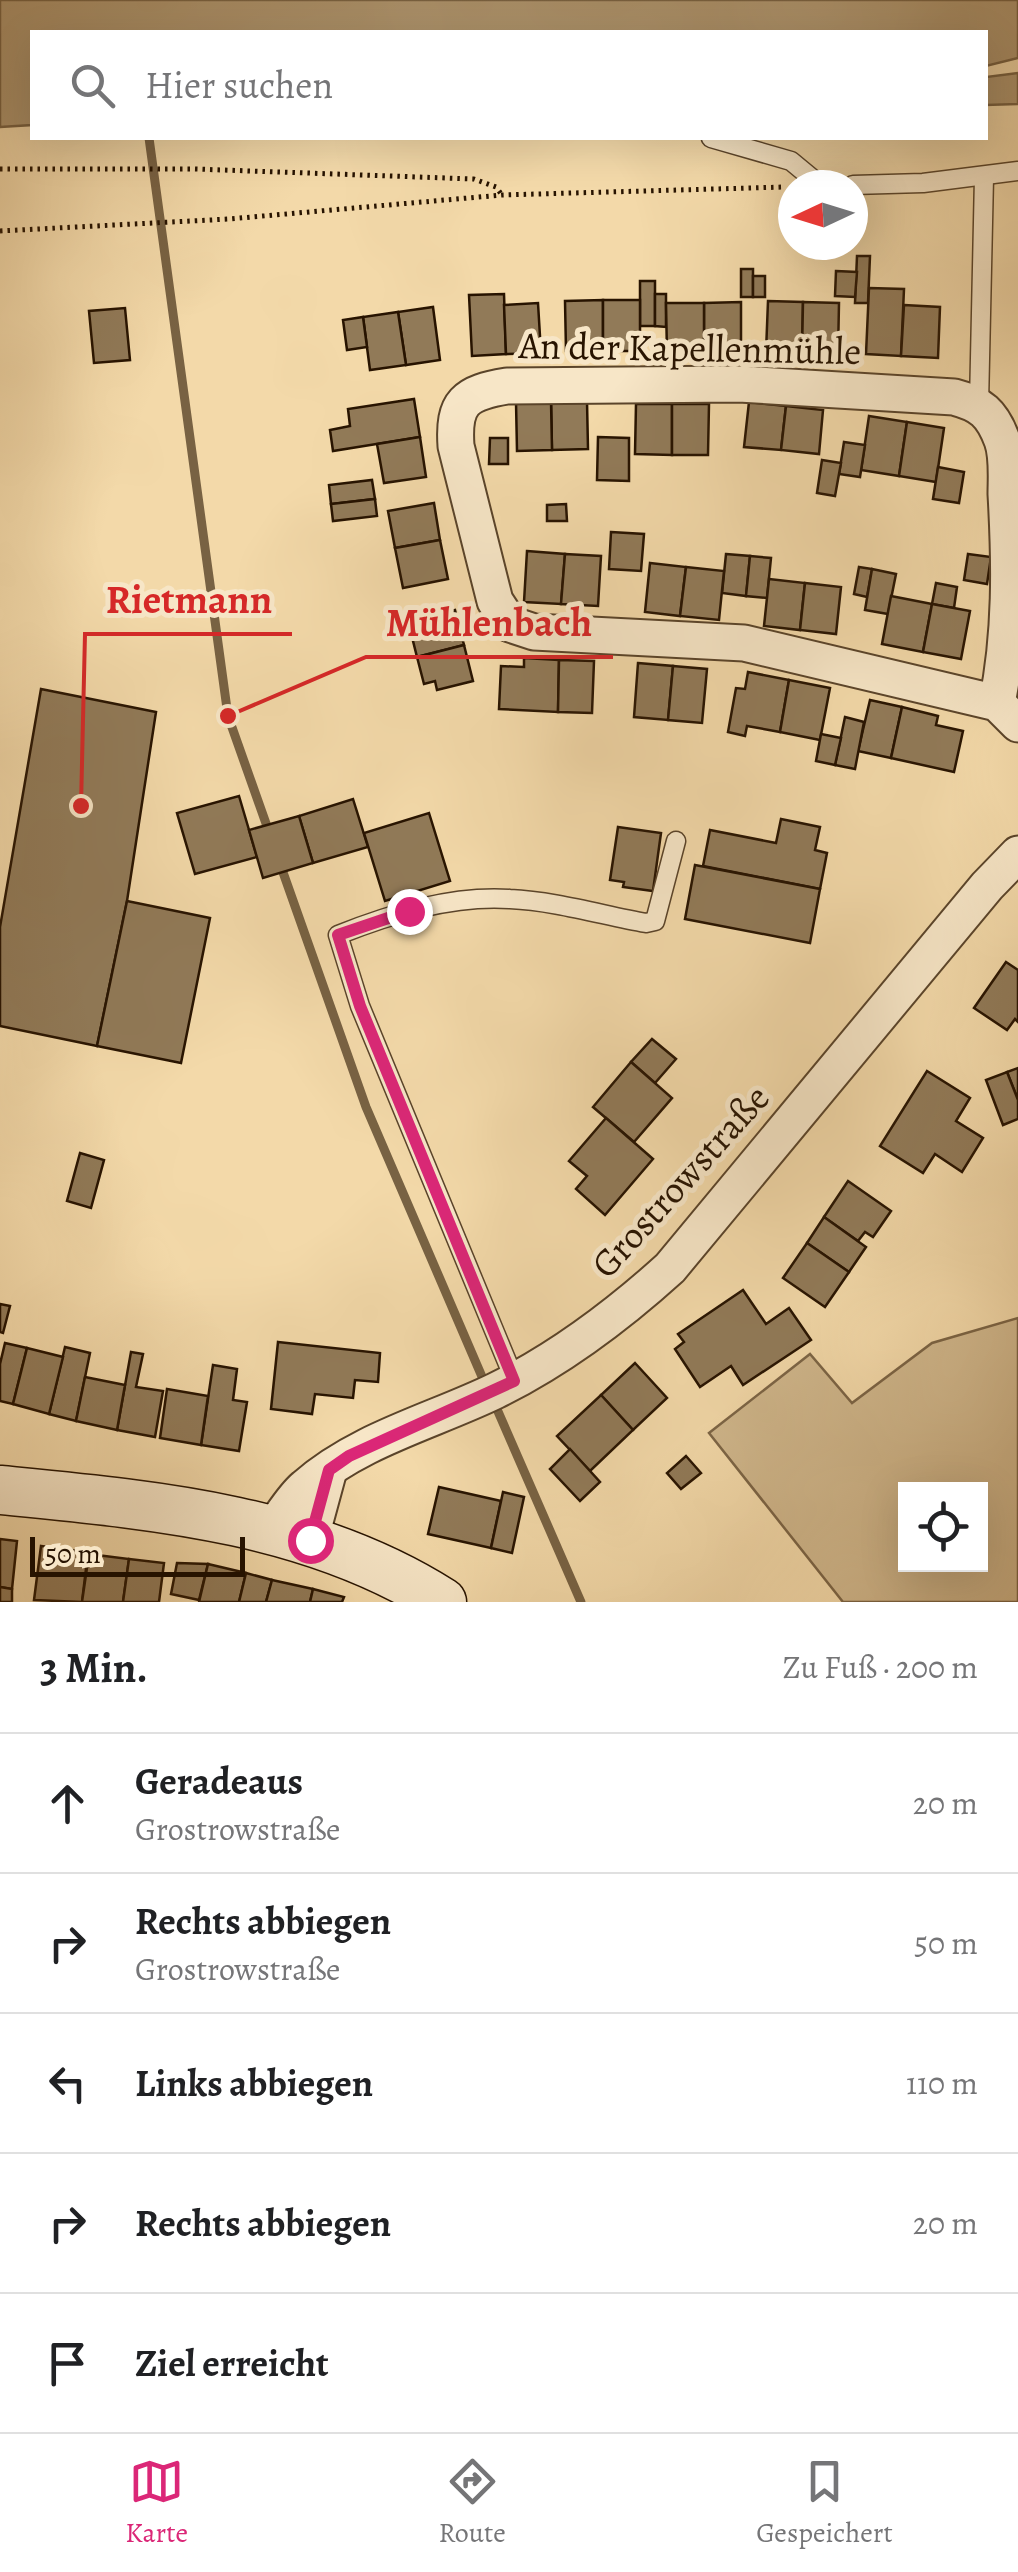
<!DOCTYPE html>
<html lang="de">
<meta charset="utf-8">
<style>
:root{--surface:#fff;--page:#f6f6f6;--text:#202124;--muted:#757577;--line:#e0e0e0;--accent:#db2777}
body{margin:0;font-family:Alegreya,serif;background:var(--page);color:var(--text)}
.controls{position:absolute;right:30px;bottom:30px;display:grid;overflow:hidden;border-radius:0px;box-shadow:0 10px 40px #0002}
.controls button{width:90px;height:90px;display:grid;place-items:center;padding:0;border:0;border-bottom:2px solid var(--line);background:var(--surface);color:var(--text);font:50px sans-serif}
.compass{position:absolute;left:778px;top:170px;width:90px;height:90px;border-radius:50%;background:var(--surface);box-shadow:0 10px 40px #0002;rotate:266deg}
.scale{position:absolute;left:30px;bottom:25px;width:215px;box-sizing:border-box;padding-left:10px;border:5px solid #271300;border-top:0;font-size:28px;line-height:35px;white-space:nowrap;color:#271300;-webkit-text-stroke:8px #f7e6c7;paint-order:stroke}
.stop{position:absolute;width:30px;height:30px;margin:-22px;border:8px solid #db2777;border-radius:50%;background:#fff}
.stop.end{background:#db2777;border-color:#fff;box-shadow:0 2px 10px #0008}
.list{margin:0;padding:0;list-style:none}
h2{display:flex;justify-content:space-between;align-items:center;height:130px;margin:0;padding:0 40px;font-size:42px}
h2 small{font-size:32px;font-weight:400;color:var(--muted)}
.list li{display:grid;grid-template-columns:65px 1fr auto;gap:30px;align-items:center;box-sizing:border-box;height:140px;padding:0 40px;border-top:2px solid var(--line)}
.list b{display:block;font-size:38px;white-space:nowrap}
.list p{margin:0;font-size:32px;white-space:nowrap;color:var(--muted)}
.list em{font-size:32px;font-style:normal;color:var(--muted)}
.icon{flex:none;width:55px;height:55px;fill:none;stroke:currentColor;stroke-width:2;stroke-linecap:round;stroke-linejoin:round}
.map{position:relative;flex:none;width:1018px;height:1602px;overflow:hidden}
.search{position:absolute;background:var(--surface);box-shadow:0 10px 40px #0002;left:30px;right:30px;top:30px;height:110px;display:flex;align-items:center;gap:25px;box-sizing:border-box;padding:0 35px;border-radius:0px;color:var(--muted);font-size:38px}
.sheet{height:830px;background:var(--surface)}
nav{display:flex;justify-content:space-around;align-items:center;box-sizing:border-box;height:140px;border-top:2px solid var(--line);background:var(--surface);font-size:28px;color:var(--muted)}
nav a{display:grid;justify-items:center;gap:5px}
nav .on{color:var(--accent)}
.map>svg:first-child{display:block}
</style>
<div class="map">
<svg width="1018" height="1602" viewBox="0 0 1018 1602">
<rect width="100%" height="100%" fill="#f3d9a9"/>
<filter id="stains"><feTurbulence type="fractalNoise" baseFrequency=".002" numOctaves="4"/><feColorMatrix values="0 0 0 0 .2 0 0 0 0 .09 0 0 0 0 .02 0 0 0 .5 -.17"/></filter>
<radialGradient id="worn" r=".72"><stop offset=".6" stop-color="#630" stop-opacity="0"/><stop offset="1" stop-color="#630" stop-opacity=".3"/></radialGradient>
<path fill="#d0b78c" stroke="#7c6546" stroke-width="2.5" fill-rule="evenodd" d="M1018,1318V1602H843L709,1433L810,1354L852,1403L932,1343ZM906,1490H980V1564H906Z"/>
<g fill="#ae9670" stroke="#786243" stroke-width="2.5">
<path d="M0,0H1018V58L986,66V32H32V125L0,127Z"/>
<path d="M1018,73V104L986,105V77Z"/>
</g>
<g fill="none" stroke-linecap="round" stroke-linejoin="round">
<g stroke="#786243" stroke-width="9">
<path d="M149,138L228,716L269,832"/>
<path d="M279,861L366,1107L486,1386"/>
<path d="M493,1400L581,1602"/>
</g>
</g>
<g fill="#917a58" stroke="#271300" stroke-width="2.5">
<path d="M857,256H870L868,303H855Z"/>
<rect x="741" y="269" width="12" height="28"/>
<path d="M836,271L857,272L855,297L835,296Z"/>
<rect x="753" y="276" width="12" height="21"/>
<rect x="640" y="281" width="15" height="45"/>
<path d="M869,288L904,289L901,356L866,354Z"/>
<path d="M504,294L506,354L472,356L469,295Z"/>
<path d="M655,294H666V327L655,326Z"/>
<path d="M603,300V351H566L565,301Z"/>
<rect x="603" y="300" width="37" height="51"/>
<path d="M768,301L803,302L802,353L766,352Z"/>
<path d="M741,302V353H704V303Z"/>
<path d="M803,302L839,303L838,354L802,353Z"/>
<path d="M538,303L541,353L506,354L504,305Z"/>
<path d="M666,303H704V353L667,354Z"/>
<path d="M904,305L940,307L938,358L901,356Z"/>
<path d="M433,307L440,360L406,365L398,312Z"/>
<path d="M125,308L130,360L94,363L89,311Z"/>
<path d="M398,312L406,365L370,370L363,317Z"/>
<path d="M363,317L367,347L347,350L343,320Z"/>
<path d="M414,399L420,437L333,451L330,430L350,426L348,409Z"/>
<path d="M551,401H587L588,449L552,450Z"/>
<path d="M551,401L552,450L517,451L516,402Z"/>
<path d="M749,402L786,406L781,450L744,447Z"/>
<path d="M636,404H672V455L635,454Z"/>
<path d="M672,404H709L708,455H672Z"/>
<path d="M786,406L823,410L819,454L781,450Z"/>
<path d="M869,416L907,422L899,476L861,470Z"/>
<path d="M907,422L944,428L936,482L899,476Z"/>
<path d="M420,437L426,477L384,483L377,444Z"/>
<path d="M598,437L629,438V481L597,480Z"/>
<path d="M490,438H508V464H489Z"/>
<path d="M844,442L865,445L860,477L839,474Z"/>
<path d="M822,460L841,463L835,496L817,493Z"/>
<path d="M938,467L964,472L959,503L933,499Z"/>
<path d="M372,480L375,499L331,504L329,485Z"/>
<path d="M375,499L377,516L333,521L331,504Z"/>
<path d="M434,503L440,540L395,548L388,511Z"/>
<path d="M566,504L567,521H547V505Z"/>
<path d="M611,532L644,534L641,571L609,569Z"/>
<path d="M440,540L448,579L403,588L395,548Z"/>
<path d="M527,551L565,554L561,604L524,602Z"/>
<path d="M565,554L601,556L598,606L561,604Z"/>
<path d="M726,554L750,556L746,596L722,593Z"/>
<path d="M968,554L991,557L987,584L964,580Z"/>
<path d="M750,556L771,558L767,598L746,596Z"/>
<path d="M650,563L686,567L680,616L645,612Z"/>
<path d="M686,567L724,571L719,620L680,616Z"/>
<path d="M859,567L872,569L867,597L854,594Z"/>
<path d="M872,569L896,574L888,614L865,610Z"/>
<path d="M769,579L805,583L800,630L764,626Z"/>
<path d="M805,583L841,587L836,634L800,630Z"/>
<path d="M936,583L957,587L954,608L932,604Z"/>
<path d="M891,596L932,604L923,652L882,644Z"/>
<path d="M932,604L970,611L961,659L923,652Z"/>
<path d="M455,610L464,645L417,657L411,633L420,631L418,619Z"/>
<path d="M464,645L473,681L437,690L435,681L424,684L417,657Z"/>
<path d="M524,658L559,660L558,712L499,709L501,666L524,667Z"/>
<path d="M559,660L594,661L592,713L558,712Z"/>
<path d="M638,663L673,666L668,720L634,717Z"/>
<path d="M673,666L707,669L702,723L668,720Z"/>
<path d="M748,672L789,680L780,732L747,726L745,736L728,732L736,688L745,689Z"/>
<path d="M789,680L830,688L820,740L780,732Z"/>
<path d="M41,689L156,712L127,901L97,1046L0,1026V927Z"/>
<path d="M870,700L902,707L891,758L858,751Z"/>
<path d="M902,707L938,716L936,725L963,731L954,772L891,758Z"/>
<path d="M845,717L864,722L855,769L835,765Z"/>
<path d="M821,734L841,738L835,765L816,761Z"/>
<path d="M239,796L257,857L195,874L177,813Z"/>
<path d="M353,799L368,847L313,863L299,816Z"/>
<path d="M429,813L450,881L385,901L364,833Z"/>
<path d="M299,816L313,863L263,878L249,830Z"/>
<path d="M781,819L820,827L815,850L827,853L820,889L703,866L710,830L776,843Z"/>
<path d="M618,827L661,833L653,891L623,887L624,882L610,880Z"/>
<path d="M695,865L820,889L810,943L685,919Z"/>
<path d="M127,901L210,918L181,1063L97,1046Z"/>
<path d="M1006,962L1018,970V1022L1015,1019L1007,1030L974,1008Z"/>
<path d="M652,1039L676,1059L655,1083L631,1062Z"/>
<path d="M631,1062L672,1098L634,1142L593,1107Z"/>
<path d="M1018,1068V1100L1007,1072Z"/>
<path d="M927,1071L970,1098L956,1121L983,1138L962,1172L935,1154L923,1173L880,1146Z"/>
<path d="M1007,1072L1018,1100V1119L1003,1125L986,1080Z"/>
<path d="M606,1118L653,1159L605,1215L576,1189L587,1176L569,1161Z"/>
<path d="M80,1153L104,1160L91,1208L67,1201Z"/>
<path d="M848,1181L891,1211L873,1237L865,1232L858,1241L824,1217Z"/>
<path d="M824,1217L866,1247L849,1272L807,1243Z"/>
<path d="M807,1243L849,1272L825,1307L783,1278Z"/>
<path d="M743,1290L766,1324L789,1308L811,1340L743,1385L731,1366L700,1387L675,1349L684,1342L678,1334Z"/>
<path d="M0,1304L10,1306L3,1333L0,1332Z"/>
<path d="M278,1342L380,1353L378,1382L355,1380L353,1398L315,1394L312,1414L271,1409Z"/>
<path d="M5,1343L27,1348L13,1404L0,1401V1364Z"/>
<path d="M65,1347L90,1353L76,1421L49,1414Z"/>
<path d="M27,1348L63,1357L49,1414L13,1404Z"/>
<path d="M131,1352L143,1354L136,1387L163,1391L155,1437L117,1430Z"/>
<path d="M635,1363L667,1398L633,1430L601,1395Z"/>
<path d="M213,1365L237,1369L233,1400L247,1402L239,1451L201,1445Z"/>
<path d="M85,1377L125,1385L117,1430L76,1421Z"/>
<path d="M167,1389L208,1396L201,1445L160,1438Z"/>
<path d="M601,1395L633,1430L590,1471L557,1436Z"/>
<path d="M570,1449L600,1482L580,1501L550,1469Z"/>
<path d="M686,1456L701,1473L681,1489L667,1473Z"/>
<path d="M439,1487L501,1501L491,1548L428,1534Z"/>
<path d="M503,1492L524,1497L512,1553L491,1548Z"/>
<path d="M0,1539L17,1541L12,1589L0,1587Z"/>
<path d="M41,1546L88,1552L82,1602L34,1600Z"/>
<path d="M89,1554L129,1559L123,1602H82Z"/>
<path d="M129,1559L164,1563L159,1602H123Z"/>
<path d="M177,1563L208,1564L199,1600L171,1594Z"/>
<path d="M208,1564L246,1573L239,1602H199Z"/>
<path d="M246,1573L272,1580L266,1602H239Z"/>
<path d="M272,1580L313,1589L310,1602H266Z"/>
<path d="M0,1587L12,1589V1602H0Z"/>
<path d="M313,1589L344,1597L342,1602H310Z"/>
</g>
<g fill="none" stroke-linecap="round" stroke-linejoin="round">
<defs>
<g id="lane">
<path d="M711,138L791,161L820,185"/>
<path d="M853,185L923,183L1018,171"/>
<path d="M979,404L984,177"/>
<path d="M515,1381L360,1006L338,935C391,914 452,895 510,899C555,901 602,915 646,923L655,921L676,841"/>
</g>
<g id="street">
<path d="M997,703C1011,634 1010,564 1006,494C1006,478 1008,456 1002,440C992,413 981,404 954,397L739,384L507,386C465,393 453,402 456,446L495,601L510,624L534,632L744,643L997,703L1018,724"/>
<path d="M272,1529C282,1516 292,1498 305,1487C358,1440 433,1421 495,1391C560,1359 617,1316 670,1268L987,886L1018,854"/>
<path d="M310,1540L329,1470"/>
</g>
<path id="secondary" d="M0,1490C153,1505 310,1518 442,1602"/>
</defs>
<use href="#lane" stroke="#5a442a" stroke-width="21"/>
<use href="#street" stroke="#5a442a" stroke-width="39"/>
<use href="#secondary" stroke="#271300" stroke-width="51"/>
<g stroke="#271300" stroke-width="5" stroke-dasharray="2.5 5" stroke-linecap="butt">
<path d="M0,169H195L474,179L496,187L502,195"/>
<path d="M0,231L229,219L502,195L785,187"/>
</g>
<use href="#lane" stroke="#f7e6c7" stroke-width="18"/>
<use href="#street" stroke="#f7e6c7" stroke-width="35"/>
<use href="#secondary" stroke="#f7e6c7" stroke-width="48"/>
</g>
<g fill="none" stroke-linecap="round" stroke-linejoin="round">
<path stroke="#db2777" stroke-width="12" d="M310,1540L329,1470L349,1456L514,1381L360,1006L338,935L409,911"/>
</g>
<g text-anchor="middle" stroke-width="10" stroke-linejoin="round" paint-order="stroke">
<g font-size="38" fill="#271300" stroke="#f7e6c7">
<text transform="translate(690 348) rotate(1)" y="13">An der Kapellenmühle</text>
<text transform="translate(680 1181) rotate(-48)" y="13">Grostrowstraße</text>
</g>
</g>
<path fill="none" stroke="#d62828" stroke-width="4" d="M81 806L85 634H292M228 716L366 657H613"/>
<g fill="#d62828" stroke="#f7e6c7" stroke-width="4">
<circle cx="81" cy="806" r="10"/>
<circle cx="228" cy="716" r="10"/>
</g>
<g font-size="40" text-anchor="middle" font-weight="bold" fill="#d62828" stroke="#f7e6c7" stroke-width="10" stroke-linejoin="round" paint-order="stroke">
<text x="189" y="613">Rietmann</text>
<text x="489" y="636">Mühlenbach</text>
</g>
<rect width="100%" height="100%" filter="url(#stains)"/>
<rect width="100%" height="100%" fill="url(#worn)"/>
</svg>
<div class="controls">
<button><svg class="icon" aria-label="locate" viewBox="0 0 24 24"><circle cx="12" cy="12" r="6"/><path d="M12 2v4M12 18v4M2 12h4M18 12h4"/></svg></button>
</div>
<svg class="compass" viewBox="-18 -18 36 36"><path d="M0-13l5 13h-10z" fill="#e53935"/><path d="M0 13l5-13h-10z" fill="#757577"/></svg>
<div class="scale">50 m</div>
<div class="stop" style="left:310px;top:1540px"></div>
<div class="stop end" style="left:409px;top:911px"></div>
<div class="search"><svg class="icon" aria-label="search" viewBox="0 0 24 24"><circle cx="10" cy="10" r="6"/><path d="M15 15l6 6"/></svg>Hier suchen</div>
</div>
<section class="sheet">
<h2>3 Min.<small>Zu Fuß · 200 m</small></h2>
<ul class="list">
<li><svg class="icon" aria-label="ahead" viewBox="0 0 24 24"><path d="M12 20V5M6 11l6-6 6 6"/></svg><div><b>Geradeaus</b><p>Grostrowstraße</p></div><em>20 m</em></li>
<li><svg class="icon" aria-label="right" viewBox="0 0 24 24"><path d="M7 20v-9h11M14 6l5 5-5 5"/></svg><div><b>Rechts abbiegen</b><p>Grostrowstraße</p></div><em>50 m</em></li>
<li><svg class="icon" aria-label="left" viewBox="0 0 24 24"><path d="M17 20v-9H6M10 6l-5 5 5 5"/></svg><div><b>Links abbiegen</b></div><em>110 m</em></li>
<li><svg class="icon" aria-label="right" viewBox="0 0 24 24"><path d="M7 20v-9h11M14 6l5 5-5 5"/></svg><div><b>Rechts abbiegen</b></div><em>20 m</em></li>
<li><svg class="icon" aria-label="arrive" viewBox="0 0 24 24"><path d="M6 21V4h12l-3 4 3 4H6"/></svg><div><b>Ziel erreicht</b></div></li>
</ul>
</section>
<nav>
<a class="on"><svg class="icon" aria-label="map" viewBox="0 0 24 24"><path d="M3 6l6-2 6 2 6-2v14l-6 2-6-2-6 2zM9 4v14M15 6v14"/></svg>Karte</a>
<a><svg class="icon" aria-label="directions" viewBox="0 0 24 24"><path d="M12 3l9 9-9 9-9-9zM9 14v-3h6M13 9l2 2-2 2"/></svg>Route</a>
<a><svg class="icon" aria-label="saved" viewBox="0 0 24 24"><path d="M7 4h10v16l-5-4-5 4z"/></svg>Gespeichert</a>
</nav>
